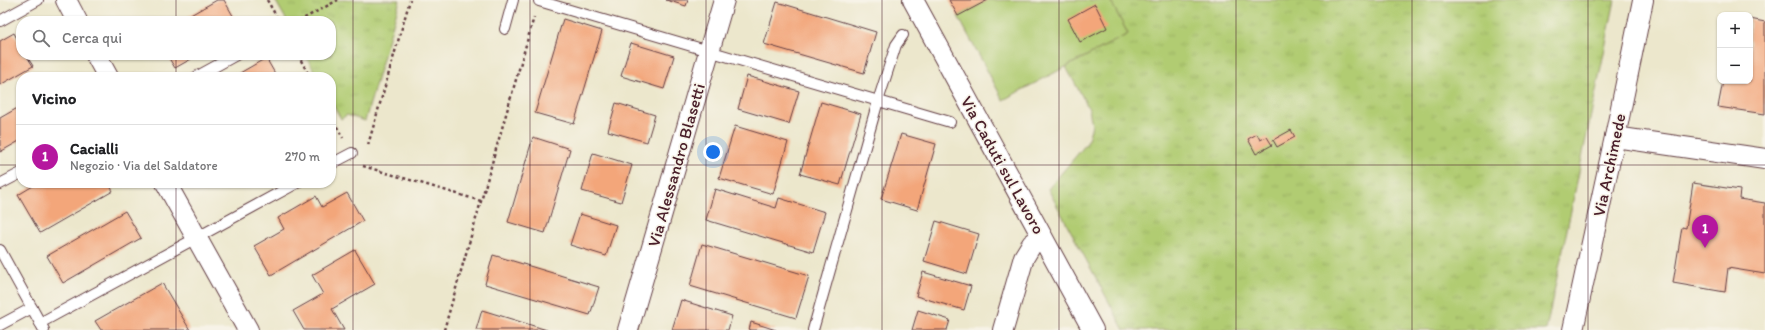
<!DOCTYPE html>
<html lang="it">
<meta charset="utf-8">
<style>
:root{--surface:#fff;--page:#f2f2f2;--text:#202124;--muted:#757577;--line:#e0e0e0;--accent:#b5179e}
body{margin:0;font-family:Itim,sans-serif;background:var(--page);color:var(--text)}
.controls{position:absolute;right:12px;top:12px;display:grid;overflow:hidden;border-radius:8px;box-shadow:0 1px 3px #0004}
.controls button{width:36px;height:36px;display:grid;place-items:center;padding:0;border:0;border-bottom:1px solid var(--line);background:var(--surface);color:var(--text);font:20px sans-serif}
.you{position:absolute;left:713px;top:152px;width:14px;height:14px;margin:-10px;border:3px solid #fff;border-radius:50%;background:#1a73e8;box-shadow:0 0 0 6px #1a73e833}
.badge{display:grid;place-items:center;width:26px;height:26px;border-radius:50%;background:var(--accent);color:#fff;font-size:13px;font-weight:700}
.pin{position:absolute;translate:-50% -33px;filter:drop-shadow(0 1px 2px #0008)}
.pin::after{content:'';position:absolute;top:21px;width:14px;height:12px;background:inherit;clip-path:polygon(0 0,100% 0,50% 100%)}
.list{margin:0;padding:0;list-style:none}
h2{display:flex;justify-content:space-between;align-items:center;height:52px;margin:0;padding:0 16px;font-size:17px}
h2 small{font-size:13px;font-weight:400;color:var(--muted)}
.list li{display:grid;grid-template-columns:26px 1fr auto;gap:12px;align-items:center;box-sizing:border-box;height:64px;padding:0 16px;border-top:1px solid var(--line)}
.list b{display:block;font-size:15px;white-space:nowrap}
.list p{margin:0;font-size:13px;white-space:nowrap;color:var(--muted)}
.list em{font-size:13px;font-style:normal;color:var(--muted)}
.icon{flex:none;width:22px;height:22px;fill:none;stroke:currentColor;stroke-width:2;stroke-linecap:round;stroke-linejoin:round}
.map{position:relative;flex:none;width:1765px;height:330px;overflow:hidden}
.search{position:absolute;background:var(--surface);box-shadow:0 1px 3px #0004;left:16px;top:16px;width:320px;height:44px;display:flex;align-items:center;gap:10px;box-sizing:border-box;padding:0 14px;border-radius:16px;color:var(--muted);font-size:15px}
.panel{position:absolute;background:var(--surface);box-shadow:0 1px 3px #0004;left:16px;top:72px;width:320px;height:116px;border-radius:16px}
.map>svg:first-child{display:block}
</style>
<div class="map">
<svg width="1765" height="330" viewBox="0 0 1765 330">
<defs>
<pattern id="grass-tufts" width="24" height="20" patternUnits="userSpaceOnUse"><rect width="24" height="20" fill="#b1cc72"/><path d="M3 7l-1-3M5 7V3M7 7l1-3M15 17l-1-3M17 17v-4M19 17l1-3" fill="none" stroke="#9aaf63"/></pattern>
</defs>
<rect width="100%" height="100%" fill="#f7f3e8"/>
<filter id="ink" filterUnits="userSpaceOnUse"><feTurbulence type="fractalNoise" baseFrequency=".025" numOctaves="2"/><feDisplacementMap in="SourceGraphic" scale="8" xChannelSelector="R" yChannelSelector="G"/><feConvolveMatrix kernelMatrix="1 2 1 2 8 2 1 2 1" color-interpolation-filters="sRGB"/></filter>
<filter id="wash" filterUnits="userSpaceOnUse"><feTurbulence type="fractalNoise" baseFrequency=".012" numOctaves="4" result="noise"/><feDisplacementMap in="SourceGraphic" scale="16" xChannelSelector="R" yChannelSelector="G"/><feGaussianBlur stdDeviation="0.9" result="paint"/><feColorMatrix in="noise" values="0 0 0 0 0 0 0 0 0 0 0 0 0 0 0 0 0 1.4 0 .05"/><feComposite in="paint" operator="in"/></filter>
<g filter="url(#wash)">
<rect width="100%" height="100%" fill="#ece7cc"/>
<g fill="url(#grass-tufts)" stroke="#7e764e">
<path d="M275,0H400L365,121L347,115L341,119L331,101V77H318L305,55H331V21H287Z"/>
<path d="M1110,0H1615L1546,330H1124L1048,189L1087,143L1092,125L1089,109L1066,67L1128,34Z"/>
</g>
<path fill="#b1cc72" stroke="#7e764e" d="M988,0H1110L1128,34L1003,100L958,16Z"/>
<g id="blocks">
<g fill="#f3a67a">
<path d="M217,0H224L236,21H180Z"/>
<path d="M666,0H688L686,6Z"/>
<path d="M949,0H988L958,16Z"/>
<path d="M777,2L876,32L864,73L764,44Z"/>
<path d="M1095,4L1107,28L1080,42L1068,19Z"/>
<path d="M563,19L602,31L574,124L535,113Z"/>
<path d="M1750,19L1765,22V114L1718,107L1723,81H1750Z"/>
<path d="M14,33L21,46V55H26L33,66L0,85V41Z"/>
<path d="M631,43L674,56L664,89L621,76Z"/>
<path d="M167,55H188L191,59L175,68Z"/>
<path d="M266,58L277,77H233Z"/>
<path d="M747,76L799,91L789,124L738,109Z"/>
<path d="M821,102L861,114L840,185L800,174Z"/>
<path d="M616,103L655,115L647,142L608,131Z"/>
<path d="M21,106V140L0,152V118Z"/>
<path d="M735,126L788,142L773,194L719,178Z"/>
<path d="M1291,130L1295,137L1277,147L1273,140Z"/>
<path d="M901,134L936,144L917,210L881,199Z"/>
<path d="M1257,134L1260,140L1267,137L1272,145L1256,154L1248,139Z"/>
<path d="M533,137L570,149L545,233L508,222Z"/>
<path d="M593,153L632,165L621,202L582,191Z"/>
<path d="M38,183H108L113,191L40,233L18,195Z"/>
<path d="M1693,183L1740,190L1739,199L1765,203V274L1728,268L1725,292L1673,283L1682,227L1686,228Z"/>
<path d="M715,189L776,208L779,198L825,212L813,252L706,220Z"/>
<path d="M347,193L363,221L271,275L254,246L284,229L278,218L316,196L322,207Z"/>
<path d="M125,211L141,238L63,283L47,256Z"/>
<path d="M580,214L616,225L606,256L570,245Z"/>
<path d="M936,221L979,234L967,274L924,261Z"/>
<path d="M702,244L809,276L796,318L690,286Z"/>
<path d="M355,250L375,284L332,309L344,330H304L293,311L323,294L312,275Z"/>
<path d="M493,255L599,287L590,315L485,284Z"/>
<path d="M923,272L971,286L964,310L916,296Z"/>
<path d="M162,283L190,330H101L95,321Z"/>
<path d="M681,300L732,316L728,330H672Z"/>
<path d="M482,310L547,330H476Z"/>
<path d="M918,310L950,320L947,330H912Z"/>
<path d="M751,322L776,330H749Z"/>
</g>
</g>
</g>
<g filter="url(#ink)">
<use href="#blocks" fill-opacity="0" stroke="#623d43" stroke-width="1"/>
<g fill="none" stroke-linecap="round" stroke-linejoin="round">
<defs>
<g id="service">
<path d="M539,1L950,122"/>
<path d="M0,21L38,0"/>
<path d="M505,29L513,0"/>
<path d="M196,77L236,55"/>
<path d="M331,164L352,153"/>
<path d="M0,184L21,173"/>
<path d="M0,250L44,330"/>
<path d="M40,323L297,183"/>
<path d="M0,325L32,308"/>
<path d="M813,330L878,101L896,45L903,35"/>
</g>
<g id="minor">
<path d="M66,0L77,21"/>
<path d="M913,0L1093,330"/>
<path d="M96,55L108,77"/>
<path d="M1615,137L1765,159"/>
<path d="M166,183L248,330"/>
<path d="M628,330L724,0"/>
<path d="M1003,330L1024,257L1032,244L1042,237"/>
<path d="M1573,330L1615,137L1643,0"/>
</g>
</defs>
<use href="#service" stroke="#623d43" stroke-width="12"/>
<use href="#minor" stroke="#623d43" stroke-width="22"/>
<g stroke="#623d43" stroke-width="2.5" stroke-dasharray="3 3" stroke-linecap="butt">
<path d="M267,0L279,21"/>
<path d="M299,21L338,0"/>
<path d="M298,55L310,77"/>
<path d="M331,116L343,138"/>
<path d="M368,145L410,0"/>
<path d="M363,166L481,201"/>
<path d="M444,330L534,17"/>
</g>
<use href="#service" stroke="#fff" stroke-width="10"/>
<use href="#minor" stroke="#fff" stroke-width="20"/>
</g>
</g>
<path fill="none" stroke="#4a1f2b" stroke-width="1" stroke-opacity="0.55" d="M176,0V21M353,0V330M530,0V330M706,0V330M882,0V330M1059,0V330M1236,0V330M1412,0V330M1588,0V330M176,55V77M0,165H21M331,165H1765M176,183V330"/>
<g text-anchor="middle" stroke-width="3" stroke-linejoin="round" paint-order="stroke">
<g font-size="17" fill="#4a1f2b" stroke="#f7f3e8">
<text transform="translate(676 165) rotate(-74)" y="6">Via Alessandro Blasetti</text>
<text transform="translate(1003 165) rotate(61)" y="6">Via Caduti sul Lavoro</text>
<text transform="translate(1609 165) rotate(-78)" y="6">Via Archimede</text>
</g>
</g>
</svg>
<div class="controls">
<button>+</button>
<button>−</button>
</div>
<div class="you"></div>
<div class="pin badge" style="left:1705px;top:248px">1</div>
<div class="search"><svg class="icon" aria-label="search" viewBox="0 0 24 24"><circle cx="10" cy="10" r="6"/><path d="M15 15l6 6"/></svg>Cerca qui</div>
<section class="panel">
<h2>Vicino<small></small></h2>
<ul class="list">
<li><span class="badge">1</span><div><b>Cacialli</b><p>Negozio · Via del Saldatore</p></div><em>270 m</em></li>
</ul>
</section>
</div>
